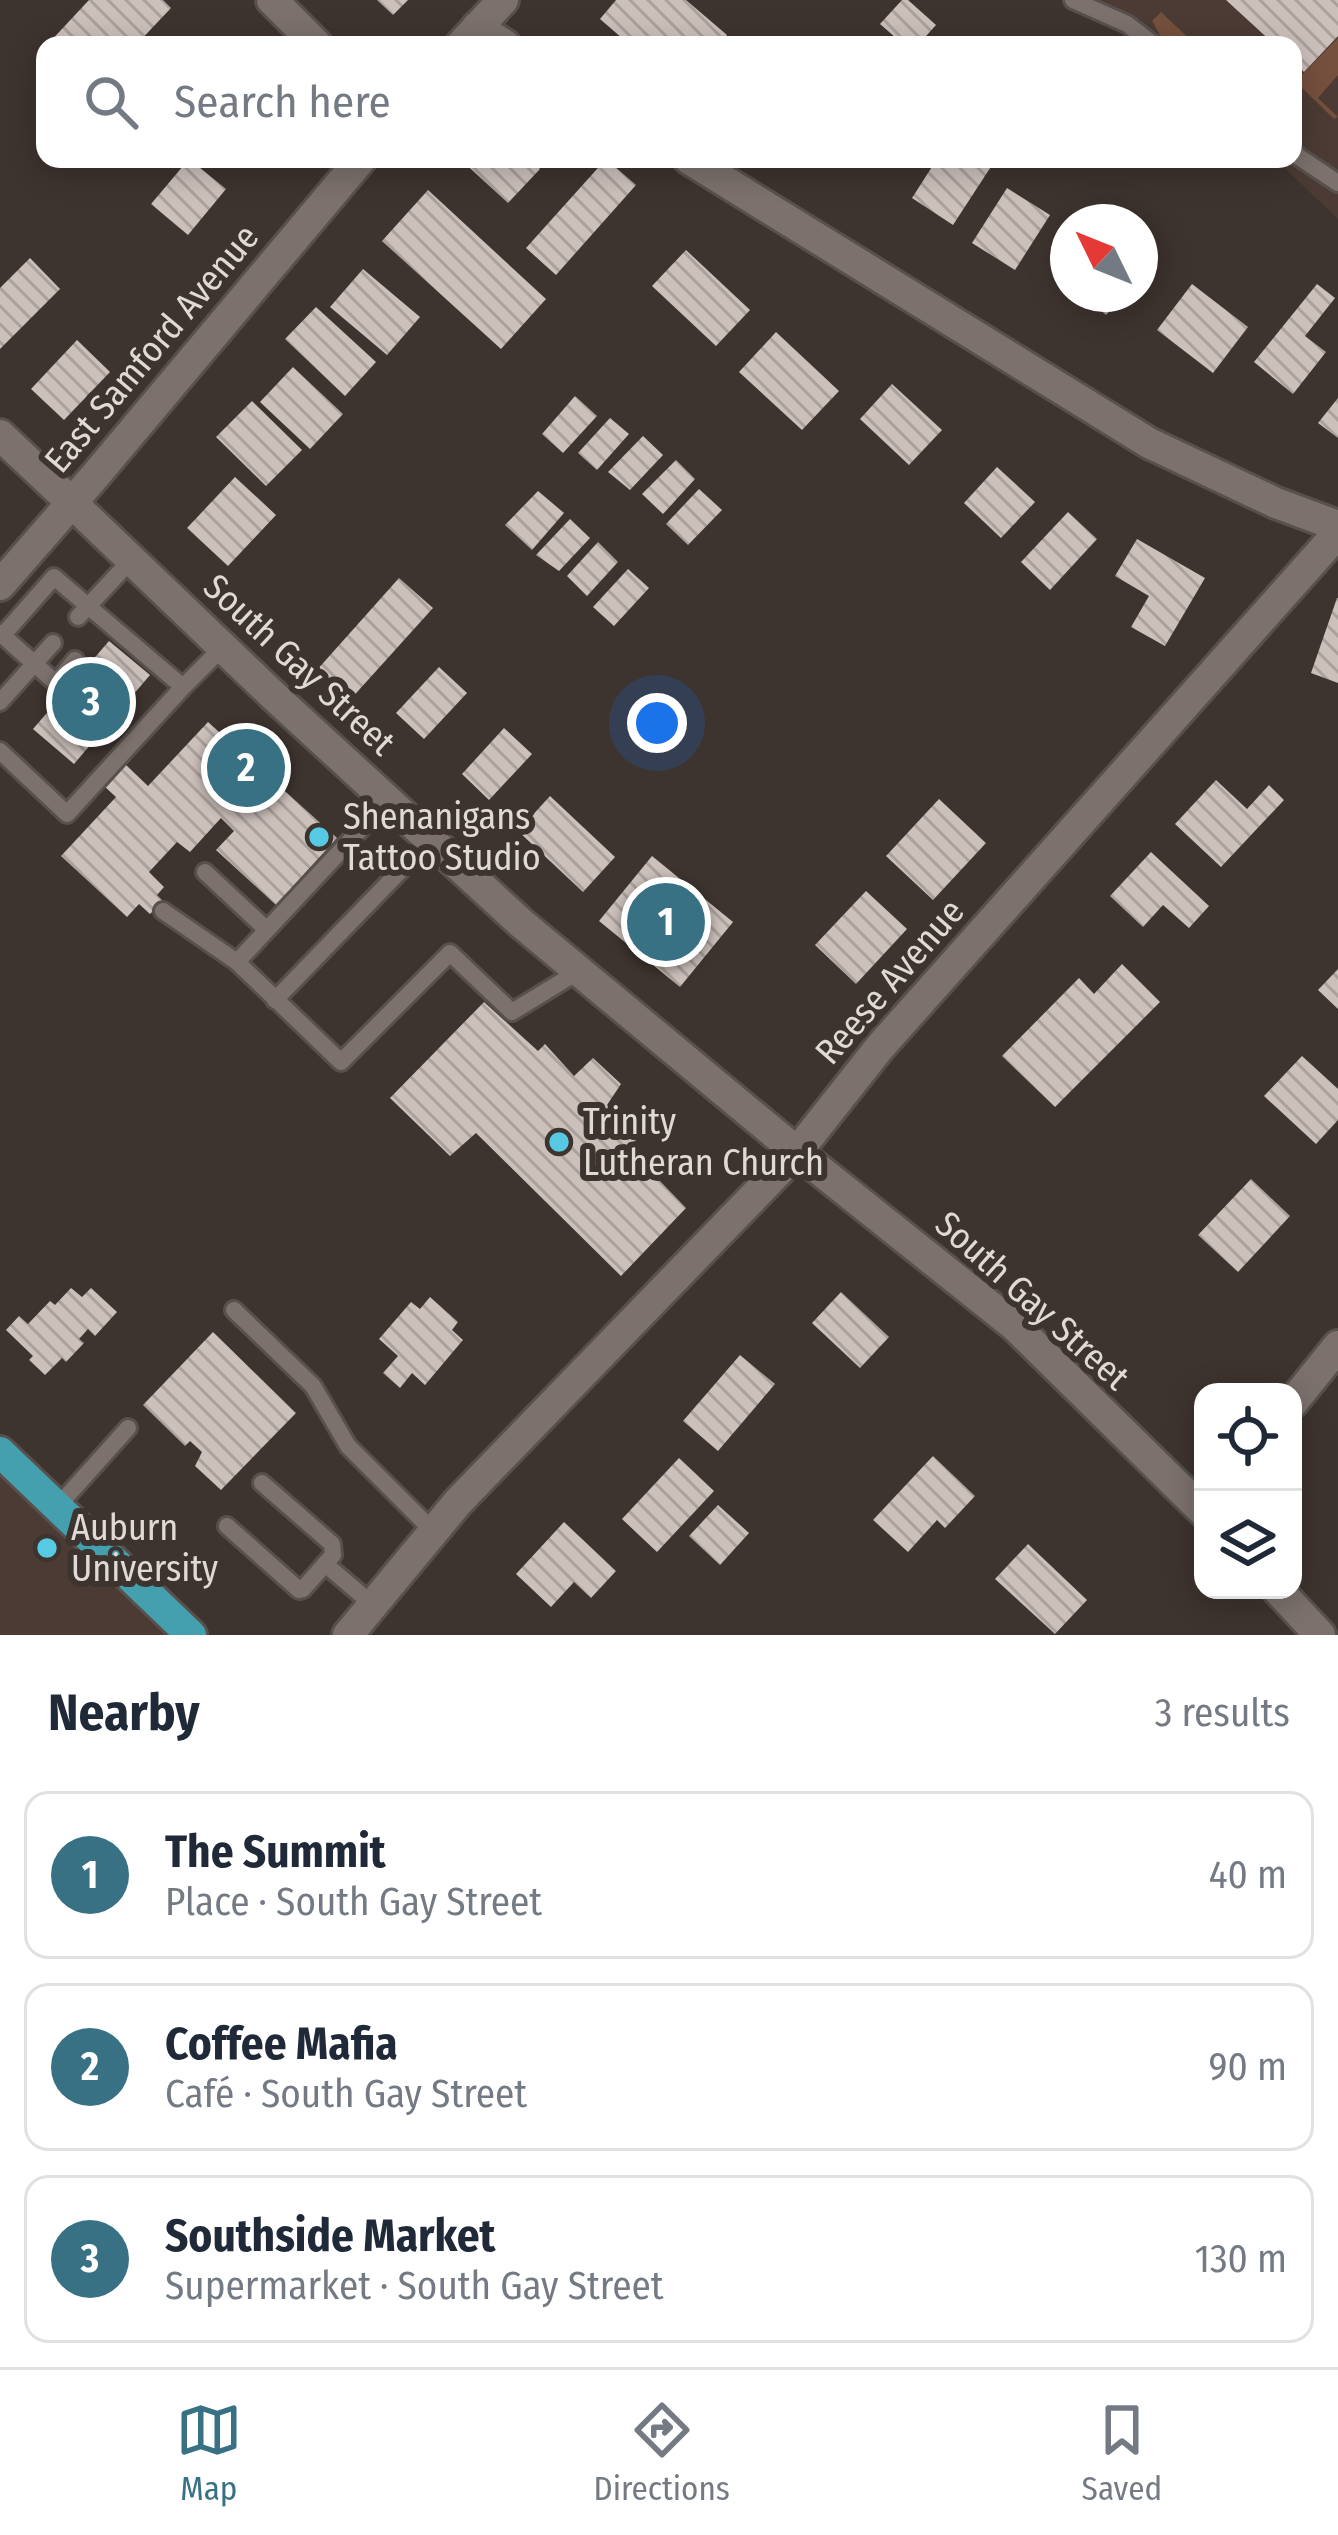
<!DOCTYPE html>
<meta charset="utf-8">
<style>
:root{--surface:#fff;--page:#f6f6f7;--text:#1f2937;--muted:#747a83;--line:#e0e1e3;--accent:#387184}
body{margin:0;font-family:"Fira Sans Condensed",sans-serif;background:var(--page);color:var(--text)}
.controls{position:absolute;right:36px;bottom:36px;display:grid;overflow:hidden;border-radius:24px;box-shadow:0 6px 30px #0003}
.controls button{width:108px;height:108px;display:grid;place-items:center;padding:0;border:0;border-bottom:3px solid var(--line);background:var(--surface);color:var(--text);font:60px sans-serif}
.compass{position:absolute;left:1050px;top:204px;width:108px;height:108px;border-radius:50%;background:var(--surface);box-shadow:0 6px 30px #0003;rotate:313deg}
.you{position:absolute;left:657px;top:723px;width:42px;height:42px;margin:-30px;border:9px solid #fff;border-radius:50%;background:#1a73e8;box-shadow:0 0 0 18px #1a73e833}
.badge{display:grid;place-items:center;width:78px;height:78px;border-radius:50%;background:var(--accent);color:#fff;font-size:39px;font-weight:700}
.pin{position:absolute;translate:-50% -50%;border:6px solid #fff;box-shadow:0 3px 12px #0006}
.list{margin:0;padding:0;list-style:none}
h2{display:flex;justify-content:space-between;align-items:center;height:156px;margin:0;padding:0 48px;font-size:51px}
h2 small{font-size:39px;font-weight:400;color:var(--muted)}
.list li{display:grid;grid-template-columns:78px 1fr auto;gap:36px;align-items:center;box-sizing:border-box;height:168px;margin:0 24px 24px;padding:0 24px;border:3px solid var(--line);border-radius:24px}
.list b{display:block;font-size:45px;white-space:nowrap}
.list p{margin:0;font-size:39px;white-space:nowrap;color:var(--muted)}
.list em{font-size:39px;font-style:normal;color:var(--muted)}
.icon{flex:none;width:66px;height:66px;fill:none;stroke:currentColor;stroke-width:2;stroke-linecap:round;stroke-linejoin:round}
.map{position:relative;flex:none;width:1338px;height:1635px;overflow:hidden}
.search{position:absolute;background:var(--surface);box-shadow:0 6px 30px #0003;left:36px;right:36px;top:36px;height:132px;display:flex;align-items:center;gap:30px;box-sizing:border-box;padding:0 42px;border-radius:24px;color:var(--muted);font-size:45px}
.sheet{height:732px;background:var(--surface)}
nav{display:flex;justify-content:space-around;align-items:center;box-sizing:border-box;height:168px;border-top:3px solid var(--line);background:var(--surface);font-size:33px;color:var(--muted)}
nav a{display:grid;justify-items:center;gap:6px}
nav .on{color:var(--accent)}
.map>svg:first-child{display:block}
</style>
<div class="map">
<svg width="1338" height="1635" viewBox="0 0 1338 1635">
<defs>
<pattern id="building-back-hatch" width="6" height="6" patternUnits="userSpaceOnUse" patternTransform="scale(3)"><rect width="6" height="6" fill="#ccc0bb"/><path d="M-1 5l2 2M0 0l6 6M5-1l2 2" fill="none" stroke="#aaa09c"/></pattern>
</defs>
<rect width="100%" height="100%" fill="#3d332f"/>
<g fill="#4b3b34">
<path d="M1073,0H1338V219L1275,159H1293V45H1151Z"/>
<path d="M0,1461L188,1635H0Z"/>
</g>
<g fill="#76503e">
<path d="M1161,12L1196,45H1197L1165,44L1152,21Z"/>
<path d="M1338,38V75L1318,98L1338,117L1334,119L1301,87L1293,94V84Z"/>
</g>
<g fill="url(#building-back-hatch)">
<path d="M89,0H163L171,8L136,45H47Z"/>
<path d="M377,0H408L393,15Z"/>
<path d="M616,0H686L727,35L719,45H630L600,19Z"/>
<path d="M902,0H908L936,25L918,45H904L880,24Z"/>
<path d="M1226,0H1338V36L1304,72L1293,62V45H1275Z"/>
<path d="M189,159L226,189L188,235L151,204Z"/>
<path d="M460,159H530L540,169L508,203Z"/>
<path d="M606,159L636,185L556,275L526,248Z"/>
<path d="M937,159H996L953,225L912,198Z"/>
<path d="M1007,188L1050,215L1015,270L972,243Z"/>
<path d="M428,190L546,299L501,349L382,241Z"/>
<path d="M686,250L750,310L716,346L652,286Z"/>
<path d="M30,258L60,289L0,349V288Z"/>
<path d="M363,269L420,317L387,355L330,307Z"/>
<path d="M1192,284L1248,327L1213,373L1157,330Z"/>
<path d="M1317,284L1335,298L1305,336L1326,352L1293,394L1254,362Z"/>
<path d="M1083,294H1124L1106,315Z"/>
<path d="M316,307L376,362L345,396L285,339Z"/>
<path d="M776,332L839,391L802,430L739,372Z"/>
<path d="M77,340L110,372L64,420L31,389Z"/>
<path d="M293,367L343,414L310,449L260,402Z"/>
<path d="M892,384L942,430L909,465L860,419Z"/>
<path d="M575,396L597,416L563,453L542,434Z"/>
<path d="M1338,398V438L1318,423Z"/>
<path d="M252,401L302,450L266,486L216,437Z"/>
<path d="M610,418L629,434L597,470L578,453Z"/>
<path d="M643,436L663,455L630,490L608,472Z"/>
<path d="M676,460L695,479L663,514L642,494Z"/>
<path d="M997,467L1035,502L1001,538L964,503Z"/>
<path d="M235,477L276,515L228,566L187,528Z"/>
<path d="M699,489L722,510L688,545L666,524Z"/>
<path d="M538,491L564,513L532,550L505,525Z"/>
<path d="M1068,512L1097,539L1050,590L1021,562Z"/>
<path d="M570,519L590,538L559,571L536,555Z"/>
<path d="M1137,539L1205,578L1165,646L1131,627L1149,596L1115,576Z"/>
<path d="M598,542L618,562L587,596L567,576Z"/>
<path d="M628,569L649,588L614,626L593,607Z"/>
<path d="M399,578L433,608L349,701L316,671Z"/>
<path d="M1337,598H1338V683L1311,673Z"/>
<path d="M109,641L150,675L74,764L33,729Z"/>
<path d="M439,667L467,693L424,739L396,713Z"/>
<path d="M208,722L337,838L276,905L216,850L234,831L221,818L190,852L177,842L149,872L164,887L157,895L163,901L150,914L139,904L127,917L61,856L116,797L105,787L126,765L148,786Z"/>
<path d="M504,728L532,754L489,800L462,774Z"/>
<path d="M1216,780L1247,809L1269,785L1284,800L1221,867L1175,824Z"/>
<path d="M550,796L615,857L583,892L518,831Z"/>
<path d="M939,799L986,843L933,900L886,856Z"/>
<path d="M1151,852L1209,906L1189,928L1163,905L1143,927L1110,896Z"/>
<path d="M652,856L733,922L680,987L599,921Z"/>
<path d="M866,891L907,929L856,984L815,945Z"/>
<path d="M1122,964L1160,1002L1055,1107L1002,1056L1079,978L1094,994Z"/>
<path d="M1338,969V1009L1318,990Z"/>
<path d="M484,1002L538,1051L545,1044L574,1076L593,1058L621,1084L607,1105L639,1136L629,1149L686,1208L621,1276L476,1133L450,1156L390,1098Z"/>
<path d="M1302,1056L1338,1089V1120L1316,1144L1264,1096Z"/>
<path d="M1251,1179L1290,1216L1238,1272L1198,1235Z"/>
<path d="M71,1288L82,1297L91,1288L117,1312L95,1336L88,1329L79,1339L84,1343L66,1362L62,1358L45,1375L29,1360L33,1356L6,1330L19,1316L28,1324L50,1301L55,1305Z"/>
<path d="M841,1292L889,1337L860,1368L812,1323Z"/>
<path d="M430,1297L458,1322L452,1330L463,1340L425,1385L412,1373L400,1388L383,1373L398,1356L379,1339L411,1302L420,1309Z"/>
<path d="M213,1332L296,1413L221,1490L195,1466L202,1452L190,1441L185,1446L143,1405Z"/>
<path d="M740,1355L775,1384L718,1451L683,1421Z"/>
<path d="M933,1456L975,1496L945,1528L937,1520L908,1552L873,1520Z"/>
<path d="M679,1458L714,1491L657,1552L622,1519Z"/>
<path d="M718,1505L749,1533L720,1565L689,1536Z"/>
<path d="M564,1522L616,1571L591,1598L574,1582L551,1607L516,1574Z"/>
<path d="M1028,1544L1087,1600L1055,1634L995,1579Z"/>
</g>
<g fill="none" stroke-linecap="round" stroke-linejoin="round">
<defs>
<g id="service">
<path d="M1073,0L1127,24L1154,45"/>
<path d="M1293,153L1338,183"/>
<path d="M78,617L132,559"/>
<path d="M0,633L56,683L75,660"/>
<path d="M183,687L223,647"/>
<path d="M0,702L53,643"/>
<path d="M0,751L67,814L183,687L54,577L3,635"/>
<path d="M205,872L265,928"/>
<path d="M163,911L237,962L341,1062L450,953L512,1012L579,971"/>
<path d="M237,962L388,800"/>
<path d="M275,1000L430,840"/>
<path d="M234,1310L313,1386L348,1446L433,1531"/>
<path d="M262,1483L332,1544L333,1555L325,1564L372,1604"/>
<path d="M58,1506L128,1428"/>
<path d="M227,1526L299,1590L303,1589L325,1564"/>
</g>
<g id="minor">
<path d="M272,0L317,45"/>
<path d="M477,27L505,45"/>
<path d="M689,159L1149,443L1276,503L1338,526"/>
<path d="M72,503L276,698L521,923L797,1152L1015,1326L1203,1511"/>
<path d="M1293,1402L1338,1346"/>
<path d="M1278,1590L1320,1635"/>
<path d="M348,1635L458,1502L797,1152L880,1047L1338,533"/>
</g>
<g id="tertiary">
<path d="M461,45L503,0"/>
<path d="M0,435L72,503"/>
<path d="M0,585L95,476L361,159"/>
</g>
<path id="primary" d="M0,1452L191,1635"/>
</defs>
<use href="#service" stroke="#58504d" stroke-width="22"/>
<use href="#minor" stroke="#58504d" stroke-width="36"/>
<use href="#tertiary" stroke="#58504d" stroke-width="36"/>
<use href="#primary" stroke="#58504d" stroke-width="36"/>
<use href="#service" stroke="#7c716c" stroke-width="16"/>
<use href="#minor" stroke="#7c716c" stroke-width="30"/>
<use href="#tertiary" stroke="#7c716c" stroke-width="30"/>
<use href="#primary" stroke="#449fae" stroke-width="30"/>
</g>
<g fill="#57c9e2" stroke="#3d332f" stroke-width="4.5">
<circle cx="319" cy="837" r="12"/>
<circle cx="559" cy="1142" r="12"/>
<circle cx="47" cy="1548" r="12"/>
</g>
<g text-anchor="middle" stroke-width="12" stroke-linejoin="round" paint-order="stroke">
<g font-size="36" fill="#e0dad7" stroke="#3d332f">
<text transform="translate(151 348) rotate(-50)" y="13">East Samford Avenue</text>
<text transform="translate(300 664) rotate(43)" y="13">South Gay Street</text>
<text transform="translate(889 981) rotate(-49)" y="13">Reese Avenue</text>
<text transform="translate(1033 1300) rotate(42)" y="13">South Gay Street</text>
</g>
<g font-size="36" fill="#e0dad7" stroke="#3d332f" text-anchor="start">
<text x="343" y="829">Shenanigans<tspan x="343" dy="41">Tattoo Studio</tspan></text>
<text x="583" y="1134">Trinity<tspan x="583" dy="41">Lutheran Church</tspan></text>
<text x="71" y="1540">Auburn<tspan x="71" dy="41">University</tspan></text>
</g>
</g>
</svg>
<div class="controls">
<button><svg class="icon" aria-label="locate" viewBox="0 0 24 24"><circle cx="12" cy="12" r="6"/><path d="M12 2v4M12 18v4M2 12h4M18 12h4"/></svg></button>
<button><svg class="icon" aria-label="layers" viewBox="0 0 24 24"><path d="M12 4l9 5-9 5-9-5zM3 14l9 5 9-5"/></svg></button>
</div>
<svg class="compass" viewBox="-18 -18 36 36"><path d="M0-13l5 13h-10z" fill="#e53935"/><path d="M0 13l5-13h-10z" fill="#747a83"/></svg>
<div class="you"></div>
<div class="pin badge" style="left:666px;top:922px">1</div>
<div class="pin badge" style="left:246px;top:768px">2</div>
<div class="pin badge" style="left:91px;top:702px">3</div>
<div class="search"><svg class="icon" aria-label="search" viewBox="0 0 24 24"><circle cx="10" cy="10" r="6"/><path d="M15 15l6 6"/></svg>Search here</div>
</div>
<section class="sheet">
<h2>Nearby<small>3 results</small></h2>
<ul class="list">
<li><span class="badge">1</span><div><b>The Summit</b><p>Place · South Gay Street</p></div><em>40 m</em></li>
<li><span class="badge">2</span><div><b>Coffee Mafia</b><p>Café · South Gay Street</p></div><em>90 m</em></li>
<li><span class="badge">3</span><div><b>Southside Market</b><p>Supermarket · South Gay Street</p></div><em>130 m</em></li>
</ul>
</section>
<nav>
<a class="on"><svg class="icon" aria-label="map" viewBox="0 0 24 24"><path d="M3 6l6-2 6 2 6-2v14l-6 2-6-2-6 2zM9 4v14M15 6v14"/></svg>Map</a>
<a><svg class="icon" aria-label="directions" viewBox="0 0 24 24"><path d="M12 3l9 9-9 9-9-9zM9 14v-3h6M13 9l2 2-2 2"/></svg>Directions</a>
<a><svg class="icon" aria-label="saved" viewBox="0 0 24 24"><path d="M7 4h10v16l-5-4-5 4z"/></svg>Saved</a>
</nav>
